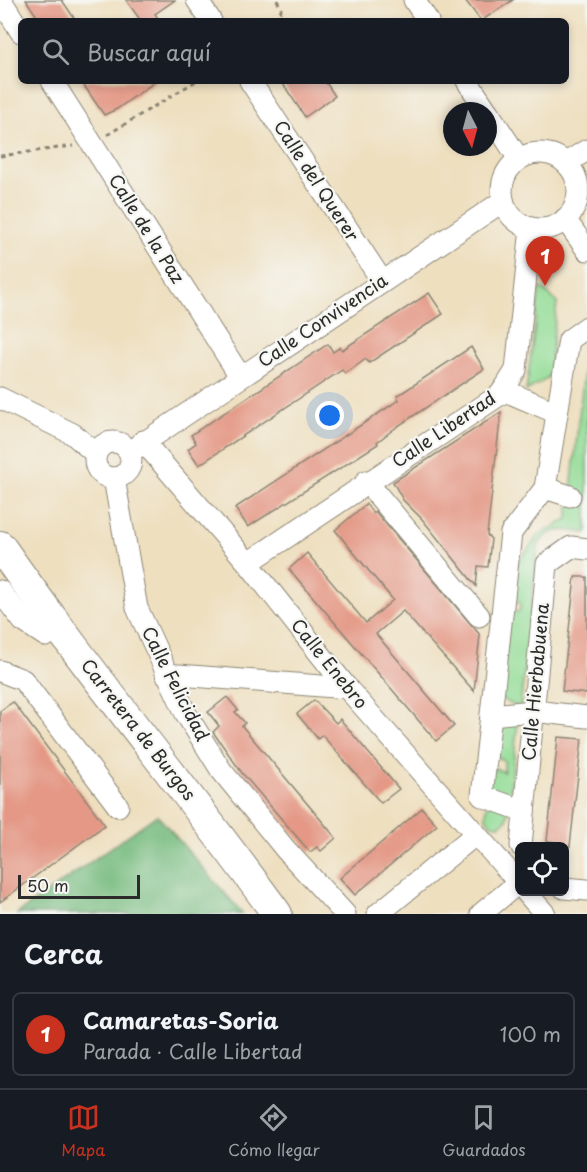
<!DOCTYPE html>
<html lang="es">
<meta charset="utf-8">
<style>
:root{--surface:#171b24;--page:#20242c;--text:#f1f3f6;--muted:#9ea1a6;--line:#363941;--accent:#c8321e}
body{margin:0;font-family:"Playpen Sans",sans-serif;background:var(--page);color:var(--text)}
.controls{position:absolute;right:18px;bottom:18px;display:grid;overflow:hidden;border-radius:9px;box-shadow:0 3px 9px #0003}
.controls button{width:54px;height:54px;display:grid;place-items:center;padding:0;border:0;border-bottom:2px solid var(--line);background:var(--surface);color:var(--text);font:30px sans-serif}
.compass{position:absolute;left:443px;top:102px;width:54px;height:54px;border-radius:50%;background:var(--surface);box-shadow:0 3px 9px #0003;rotate:174deg}
.scale{position:absolute;left:18px;bottom:15px;width:122px;box-sizing:border-box;padding-left:6px;border:3px solid #2b2b2b;border-top:0;font-size:16px;line-height:21px;white-space:nowrap;color:#2b2b2b;-webkit-text-stroke:4px #f6f6f2;paint-order:stroke}
.you{position:absolute;left:330px;top:416px;width:21px;height:21px;margin:-15px;border:4px solid #fff;border-radius:50%;background:#1a73e8;box-shadow:0 0 0 9px #1a73e833}
.badge{display:grid;place-items:center;width:39px;height:39px;border-radius:50%;background:var(--accent);color:#fff;font-size:20px;font-weight:700}
.pin{position:absolute;translate:-50% -50px;filter:drop-shadow(0 2px 3px #0008)}
.pin::after{content:'';position:absolute;top:32px;width:21px;height:18px;background:inherit;clip-path:polygon(0 0,100% 0,50% 100%)}
.list{margin:0;padding:0;list-style:none}
h2{display:flex;justify-content:space-between;align-items:center;height:78px;margin:0;padding:0 24px;font-size:26px}
h2 small{font-size:20px;font-weight:400;color:var(--muted)}
.list li{display:grid;grid-template-columns:39px 1fr auto;gap:18px;align-items:center;box-sizing:border-box;height:84px;margin:0 12px 12px;padding:0 12px;border:2px solid var(--line);border-radius:9px}
.list b{display:block;font-size:22px;white-space:nowrap}
.list p{margin:0;font-size:20px;white-space:nowrap;color:var(--muted)}
.list em{font-size:20px;font-style:normal;color:var(--muted)}
.icon{flex:none;width:33px;height:33px;fill:none;stroke:currentColor;stroke-width:2;stroke-linecap:round;stroke-linejoin:round}
.map{position:relative;flex:none;width:587px;height:914px;overflow:hidden}
.search{position:absolute;background:var(--surface);box-shadow:0 3px 9px #0003;left:18px;right:18px;top:18px;height:66px;display:flex;align-items:center;gap:15px;box-sizing:border-box;padding:0 21px;border-radius:9px;color:var(--muted);font-size:22px}
.sheet{height:174px;background:var(--surface)}
nav{display:flex;justify-content:space-around;align-items:center;box-sizing:border-box;height:84px;border-top:2px solid var(--line);background:var(--surface);font-size:16px;color:var(--muted)}
nav a{display:grid;justify-items:center;gap:3px}
nav .on{color:var(--accent)}
.map>svg:first-child{display:block}
</style>
<div class="map">
<svg width="587" height="914" viewBox="0 0 587 914">
<rect width="100%" height="100%" fill="#f6f6f2"/>
<filter id="ink" filterUnits="userSpaceOnUse"><feTurbulence type="fractalNoise" baseFrequency=".0167" numOctaves="2"/><feDisplacementMap in="SourceGraphic" scale="12" xChannelSelector="R" yChannelSelector="G"/><feConvolveMatrix kernelMatrix="1 2 1 2 8 2 1 2 1" color-interpolation-filters="sRGB"/></filter>
<filter id="wash" filterUnits="userSpaceOnUse"><feTurbulence type="fractalNoise" baseFrequency=".008" numOctaves="4" result="noise"/><feDisplacementMap in="SourceGraphic" scale="24" xChannelSelector="R" yChannelSelector="G"/><feGaussianBlur stdDeviation="1.35" result="paint"/><feColorMatrix in="noise" values="0 0 0 0 0 0 0 0 0 0 0 0 0 0 0 0 0 1.4 0 .05"/><feComposite in="paint" operator="in"/></filter>
<g filter="url(#wash)">
<rect width="100%" height="100%" fill="#eedfbf"/>
<g fill="#95dd98" stroke="#608462" stroke-width="1.5">
<path d="M540,287L557,302L549,377L526,391Z"/>
<path d="M587,342V533C567,530 549,525 538,546L520,709L500,698L509,614L520,611V603L511,599L514,567L540,534L568,519Z"/>
<path d="M518,721L507,819L500,825L491,824L486,818L487,802L483,789L492,767L504,772V760L493,756L496,728Z"/>
</g>
<path fill="#78bc80" stroke="#527456" stroke-width="1.5" d="M157,815L243,914H17Z"/>
<g id="blocks">
<g fill="#e49885">
<path d="M26,0H62L76,21H40Z"/>
<path d="M126,0H175L155,14L160,21H141Z"/>
<path d="M465,0H513L481,21Z"/>
<path d="M81,81H156L117,109L104,115Z"/>
<path d="M281,81H325L335,96L305,117Z"/>
<path d="M429,293L443,314L369,363L366,359L345,374L342,370L199,465L188,449L196,443L191,435L328,344L333,352L340,347L342,350Z"/>
<path d="M471,347L484,369L398,426L377,442L378,444L248,527L235,508L399,400L397,396Z"/>
<path d="M501,412L487,535L491,539L488,567L478,566L476,586L422,519L403,500L393,482Z"/>
<path d="M366,504L373,513L375,511L480,635L474,691L403,611L376,634L454,726L436,741L289,569L307,553L366,623L393,600L335,530Z"/>
<path d="M575,577H587V694L562,691Z"/>
<path d="M227,697L238,710L235,712L245,723L242,726L336,838L321,851L317,847L310,852L242,773L213,732L219,726L208,712Z"/>
<path d="M314,700L336,723L340,719L399,789L381,803L322,735L318,739L297,714Z"/>
<path d="M13,702L105,825L0,902V711Z"/>
<path d="M558,737L582,739L570,846H555V842L547,841Z"/>
<path d="M422,808L437,825L355,895L340,878Z"/>
</g>
</g>
</g>
<g filter="url(#ink)">
<use href="#blocks" fill-opacity="0" stroke="#8c8575" stroke-width="1.5"/>
<g fill="none" stroke-linecap="round" stroke-linejoin="round">
<defs>
<g id="minor">
<path d="M1,0L21,32"/>
<path d="M197,0L211,21"/>
<path d="M414,0L428,21"/>
<path d="M52,81L240,376"/>
<path d="M250,81L382,281"/>
<path d="M467,81L487,111"/>
<path d="M488,112L519,159"/>
<circle cx="540" cy="191" r="38"/>
<path d="M566,163L587,150"/>
<path d="M565,219L587,250"/>
<path d="M503,390L557,413"/>
<path d="M0,398L73,434L96,454"/>
<path d="M143,441L248,563L347,688L520,884"/>
<circle cx="113" cy="460" r="18"/>
<path d="M130,452L503,201"/>
<path d="M114,478L137,608L186,714L221,770L286,850L345,914"/>
<path d="M366,481L479,616"/>
<path d="M545,488L570,496"/>
<path d="M248,563L501,394L516,370L531,228"/>
<path d="M0,591L23,621L46,636"/>
<path d="M0,671L23,680L118,806"/>
<path d="M166,674L347,688"/>
<path d="M491,715L533,711L587,717"/>
<path d="M524,811L482,796L511,533L545,488L569,340L587,327"/>
<path d="M521,846L547,564L571,547L587,549"/>
<path d="M564,888L587,890"/>
<path d="M526,892L545,914"/>
<path d="M378,914L476,834"/>
<path d="M481,914L518,883"/>
</g>
<path id="highway" d="M0,546C88,672 187,790 277,914"/>
</defs>
<use href="#minor" stroke="#8c8575" stroke-width="23"/>
<use href="#highway" stroke="#8c8575" stroke-width="32"/>
<g stroke="#8c8575" stroke-width="3" stroke-dasharray="4.5 4.5" stroke-linecap="butt">
<path d="M277,0L281,9L278,21"/>
<path d="M107,135L196,81"/>
<path d="M0,156L73,146"/>
</g>
<use href="#minor" stroke="#fff" stroke-width="21"/>
<use href="#highway" stroke="#fff" stroke-width="30"/>
</g>
</g>
<g text-anchor="middle" stroke-width="4.5" stroke-linejoin="round" paint-order="stroke">
<g font-size="18" fill="#2b2b2b" stroke="#f6f6f2">
<text transform="translate(316 181) rotate(57)" y="6">Calle del Querer</text>
<text transform="translate(146 229) rotate(58)" y="6">Calle de la Paz</text>
<text transform="translate(323 321) rotate(-34)" y="6">Calle Convivencia</text>
<text transform="translate(444 430) rotate(-34)" y="6">Calle Libertad</text>
<text transform="translate(329 664) rotate(51)" y="6">Calle Enebro</text>
<text transform="translate(536 682) rotate(-85)" y="6">Calle Hierbabuena</text>
<text transform="translate(175 684) rotate(63)" y="6">Calle Felicidad</text>
<text transform="translate(138 730) rotate(52)" y="6">Carretera de Burgos</text>
</g>
</g>
</svg>
<div class="controls">
<button><svg class="icon" aria-label="locate" viewBox="0 0 24 24"><circle cx="12" cy="12" r="6"/><path d="M12 2v4M12 18v4M2 12h4M18 12h4"/></svg></button>
</div>
<svg class="compass" viewBox="-18 -18 36 36"><path d="M0-13l5 13h-10z" fill="#e53935"/><path d="M0 13l5-13h-10z" fill="#9ea1a6"/></svg>
<div class="scale">50 m</div>
<div class="you"></div>
<div class="pin badge" style="left:545px;top:286px">1</div>
<div class="search"><svg class="icon" aria-label="search" viewBox="0 0 24 24"><circle cx="10" cy="10" r="6"/><path d="M15 15l6 6"/></svg>Buscar aquí</div>
</div>
<section class="sheet">
<h2>Cerca<small></small></h2>
<ul class="list">
<li><span class="badge">1</span><div><b>Camaretas-Soria</b><p>Parada · Calle Libertad</p></div><em>100 m</em></li>
</ul>
</section>
<nav>
<a class="on"><svg class="icon" aria-label="map" viewBox="0 0 24 24"><path d="M3 6l6-2 6 2 6-2v14l-6 2-6-2-6 2zM9 4v14M15 6v14"/></svg>Mapa</a>
<a><svg class="icon" aria-label="directions" viewBox="0 0 24 24"><path d="M12 3l9 9-9 9-9-9zM9 14v-3h6M13 9l2 2-2 2"/></svg>Cómo llegar</a>
<a><svg class="icon" aria-label="saved" viewBox="0 0 24 24"><path d="M7 4h10v16l-5-4-5 4z"/></svg>Guardados</a>
</nav>
